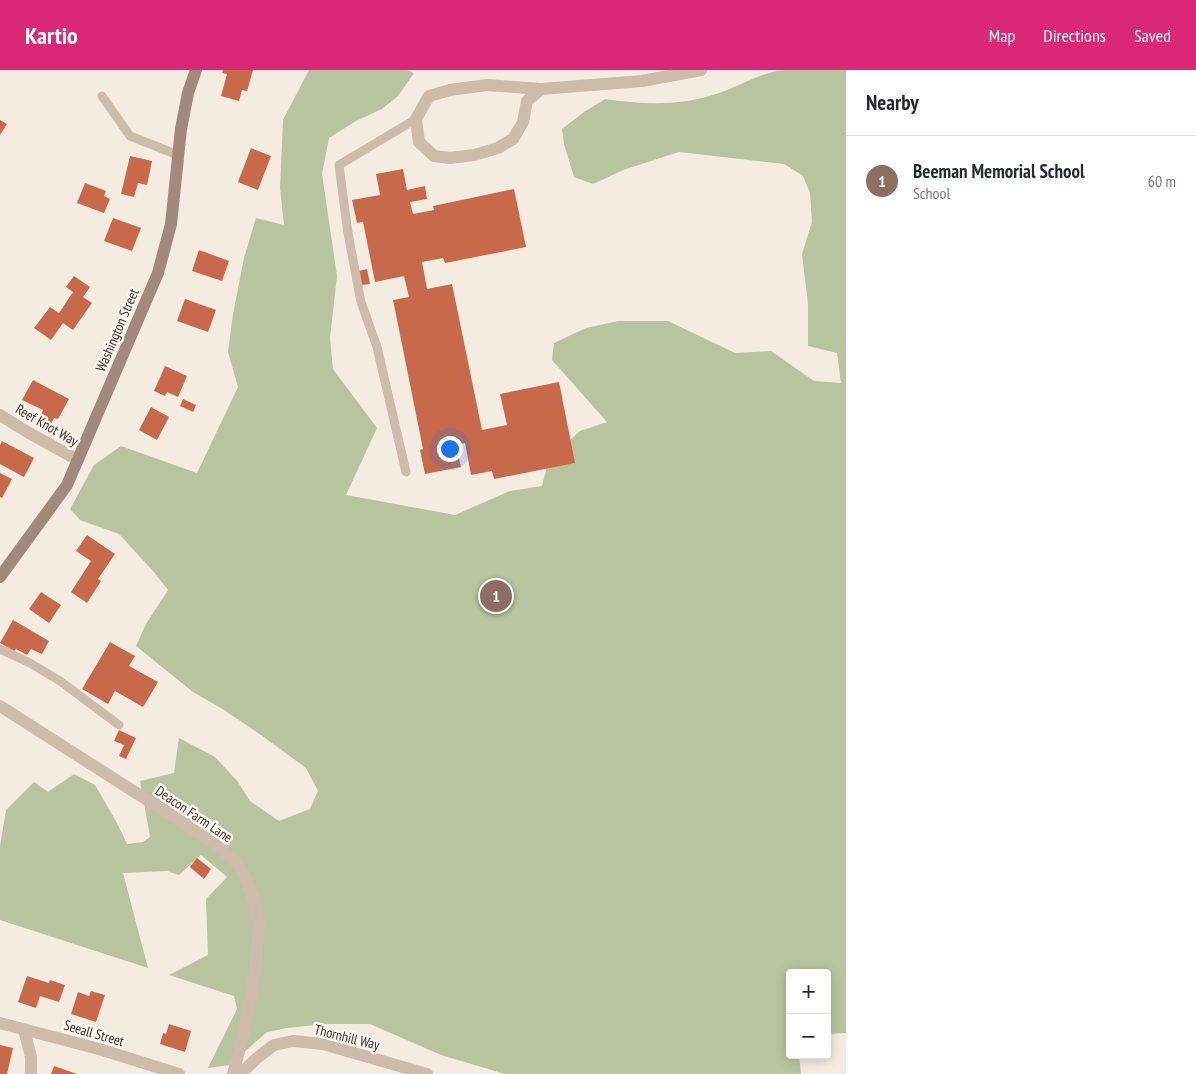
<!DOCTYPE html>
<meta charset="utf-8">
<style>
:root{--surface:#fff;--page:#f2f2f3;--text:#1f2937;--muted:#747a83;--line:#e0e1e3;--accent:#db2777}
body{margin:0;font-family:"PT Sans Narrow",sans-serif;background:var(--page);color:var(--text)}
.controls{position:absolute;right:15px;bottom:15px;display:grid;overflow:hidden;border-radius:5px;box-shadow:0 2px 12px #0003}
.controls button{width:45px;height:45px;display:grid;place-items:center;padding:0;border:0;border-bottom:1px solid var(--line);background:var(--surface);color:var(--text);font:25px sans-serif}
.you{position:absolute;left:449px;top:378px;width:18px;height:18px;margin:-12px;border:4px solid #fff;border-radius:50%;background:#1a73e8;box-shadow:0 0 0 8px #1a73e833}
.badge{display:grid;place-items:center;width:32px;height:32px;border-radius:50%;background:var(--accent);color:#fff;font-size:16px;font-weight:700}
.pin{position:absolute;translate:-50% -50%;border:2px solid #fff;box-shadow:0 1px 5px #0006}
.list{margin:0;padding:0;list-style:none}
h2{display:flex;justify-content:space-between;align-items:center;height:65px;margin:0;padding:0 20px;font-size:21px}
h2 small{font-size:16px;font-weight:400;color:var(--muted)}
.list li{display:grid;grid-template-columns:32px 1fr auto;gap:15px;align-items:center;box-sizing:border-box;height:90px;padding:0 20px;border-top:1px solid var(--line)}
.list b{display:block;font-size:19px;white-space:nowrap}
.list p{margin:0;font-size:16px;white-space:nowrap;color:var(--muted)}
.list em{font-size:16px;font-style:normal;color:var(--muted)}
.map{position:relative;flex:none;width:846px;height:1004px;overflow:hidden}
header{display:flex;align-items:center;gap:30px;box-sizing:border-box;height:70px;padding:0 25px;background:var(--accent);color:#fff}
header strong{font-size:24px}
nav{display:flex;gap:28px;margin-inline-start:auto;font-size:18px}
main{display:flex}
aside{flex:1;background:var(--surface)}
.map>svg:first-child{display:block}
</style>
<header>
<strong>Kartio</strong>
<nav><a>Map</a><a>Directions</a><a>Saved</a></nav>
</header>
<main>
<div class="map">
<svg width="846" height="1004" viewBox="0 0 846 1004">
<rect width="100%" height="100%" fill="#f4ebe1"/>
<path fill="#b8c4a0" d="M309,0H407L414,3L398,26L382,39L356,51L329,68L322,104L337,206L330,268L333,299L377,358L346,425L455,445L510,421L542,416L549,389L580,361L607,352L552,290L554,273L586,258L618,251H668L735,283L771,281L814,311L841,313L837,283L808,276V234L802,184L812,152L810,123L803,106L784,94L679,82L626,99L593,114L574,107L564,74L562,59L584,42L605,29C644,35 682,36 719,23C740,16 762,2 784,0C804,0 826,0 846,0V963L827,964V903H790V985H799L801,1004H505L441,985L370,954H325L287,958L267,962L230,995L208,998L237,939L234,926L169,905L208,885L206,829L227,807L201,785L179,805L167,801L123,803L148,898L0,850V776L6,740L34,712L48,722L74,704L95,715L117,753L127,774L143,772L150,767L140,711L174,703L179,668L215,687L238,712L250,731L279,751L310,739L318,721L306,698L261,665L224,640L193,622L136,576L146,554L168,520L153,501L119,464L80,450L70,439L94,395L121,376L197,403L238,317L228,282L233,244L244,188L256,148L284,155L280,118L283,50Z"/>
<g fill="#c8694b">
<path d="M223,0H253L247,21L242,20L239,31L221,26L227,4L222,3Z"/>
<path d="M0,50L7,54L0,65Z"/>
<path d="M251,78L271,86L258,120L238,112Z"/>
<path d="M130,86L152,91L147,115L138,113L134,127L121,124Z"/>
<path d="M403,99L407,120L425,116L427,129L410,132L413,144L434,140L433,136L514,119L526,177L445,193L443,188L422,192L427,219L452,214L482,360L507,355L500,324L559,312L575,393L494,409L492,401L471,405L465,373L456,375L461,397L425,404L420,380L423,379L393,230L409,227L404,206L375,212L363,152L357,153L352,130L380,125L376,104Z"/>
<path d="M85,113L106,121L104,126L110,129L104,143L77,133Z"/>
<path d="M113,148L141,158L132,181L104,171Z"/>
<path d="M199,180L229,191L222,211L192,201Z"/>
<path d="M367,199L370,214L361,215L359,201Z"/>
<path d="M74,206L90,217L83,227L92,233L73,260L63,253L51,270L34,258L50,237L59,243L73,222L66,217Z"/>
<path d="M185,229L216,240L208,262L177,251Z"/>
<path d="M165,296L187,306L178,327L167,322L165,326L154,321Z"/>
<path d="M33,310L69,329L58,349L54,348L51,354L40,347L43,340L22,330Z"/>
<path d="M183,329L196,335L193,342L180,336Z"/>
<path d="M151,337L169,347L157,370L139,360Z"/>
<path d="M2,371L34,388L24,407L0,394V375Z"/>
<path d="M0,403L12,409L2,428L0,427Z"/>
<path d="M87,465L115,484L98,509L101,511L87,533L71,522L91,491L76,481Z"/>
<path d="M41,522L61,535L49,553L29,539Z"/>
<path d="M13,550L49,571L42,584L31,579L27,585L16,579L14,581L0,573Z"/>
<path d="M110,572L135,586L129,596L158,612L143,637L115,621L108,634L82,619Z"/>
<path d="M119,660L136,668L126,689L119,686L124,675L114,671Z"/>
<path d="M197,788L211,799L204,809L190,797Z"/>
<path d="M27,906L49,913L50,910L65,915L59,932L40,926L36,938L18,932Z"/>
<path d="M91,921L105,925L96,952L71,944L78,922L89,926Z"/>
<path d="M169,954L191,961L185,982L160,974L163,963L166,964Z"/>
<path d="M0,975L13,978L7,1004H0Z"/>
<path d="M54,996L77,1004H51Z"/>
</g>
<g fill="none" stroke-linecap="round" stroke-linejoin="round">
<g stroke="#cdbbac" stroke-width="9">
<path d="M102,26L130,66L178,85"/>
<path d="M406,402L377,277L361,232L348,163L339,95L416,49"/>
<path d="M0,579L30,593L60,611L119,655"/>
</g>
<g stroke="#cdbbac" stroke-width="12">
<path d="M541,19L527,31L523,52L513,69L498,78L474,85L450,88L434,86L419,72L416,49L429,26L450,20L487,15L541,19L642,11L701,0"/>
<path d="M0,345L29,363L78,390"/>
<path d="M0,636L213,772L237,793L247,811L254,831L259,855L255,902L243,966L233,1004"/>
<path d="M0,953L99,979L179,1004"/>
<path d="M24,960L31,987V1004"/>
<path d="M240,1004L257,988L274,975L293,971L323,974L427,1004"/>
</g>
<path stroke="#a18a7d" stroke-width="12" d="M0,507L67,415L158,203L171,154L181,59L188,23L196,0"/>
</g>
<g text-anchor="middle" stroke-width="5" stroke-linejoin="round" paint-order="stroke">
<g font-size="14" fill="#3b302b" stroke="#fbf5ee">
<text transform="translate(117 260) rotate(-67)" y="5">Washington Street</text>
<text transform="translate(47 355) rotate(30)" y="5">Reef Knot Way</text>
<text transform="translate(194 744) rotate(34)" y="5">Deacon Farm Lane</text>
<text transform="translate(94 963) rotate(16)" y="5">Seeall Street</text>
<text transform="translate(347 967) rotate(14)" y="5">Thornhill Way</text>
</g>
</g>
</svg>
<div class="controls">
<button>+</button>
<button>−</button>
</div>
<div class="you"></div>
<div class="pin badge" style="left:496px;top:526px;background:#8d6e63">1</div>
</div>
<aside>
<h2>Nearby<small></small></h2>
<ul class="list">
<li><span class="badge" style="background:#8d6e63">1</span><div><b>Beeman Memorial School</b><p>School</p></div><em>60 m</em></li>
</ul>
</aside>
</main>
